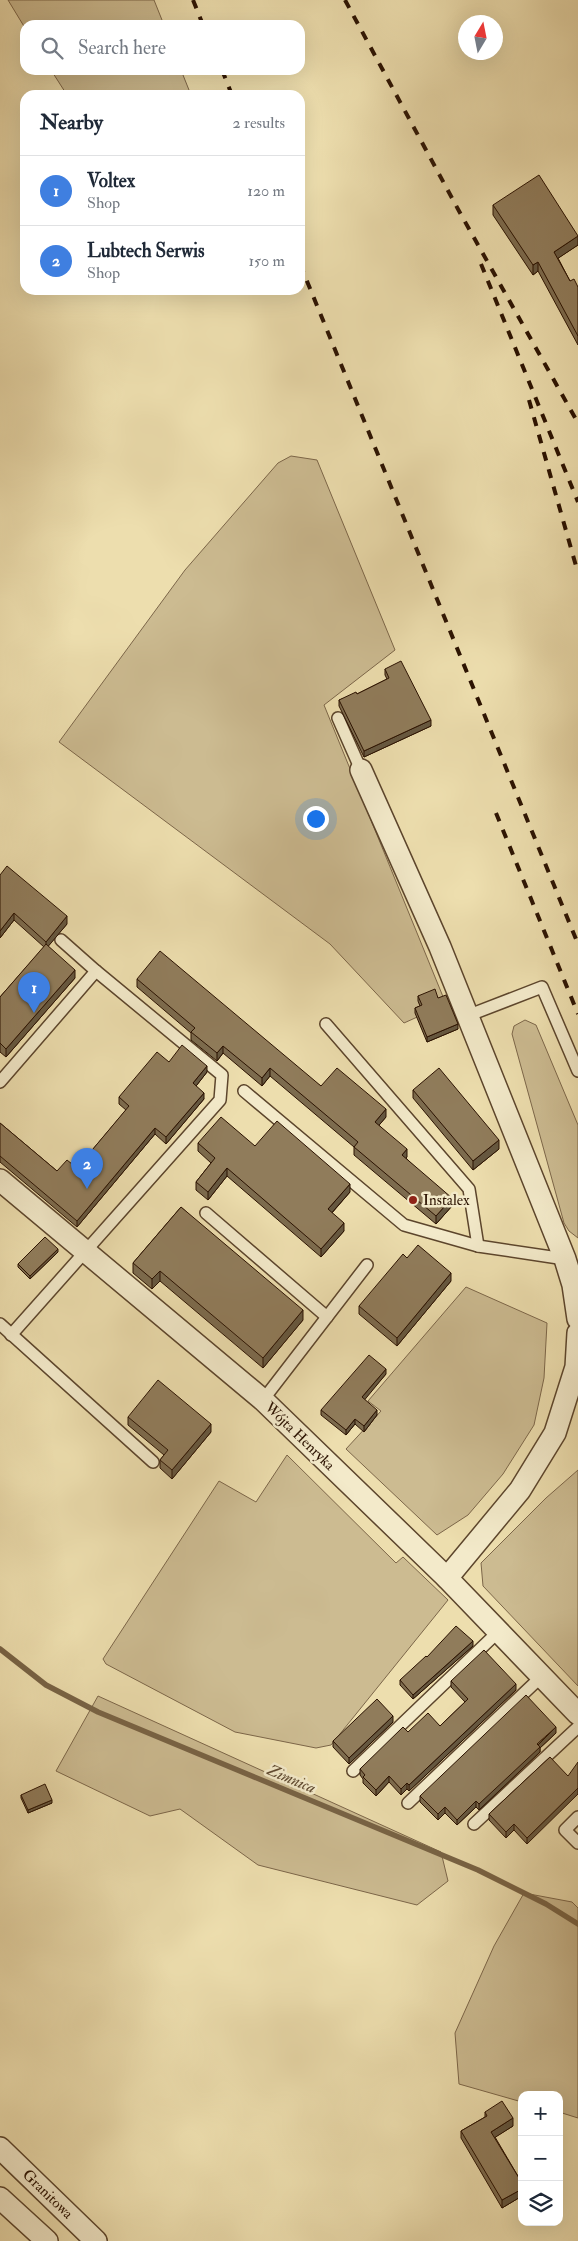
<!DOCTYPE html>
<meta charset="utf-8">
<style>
:root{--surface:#fff;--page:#f2f2f3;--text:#1f2937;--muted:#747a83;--line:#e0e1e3;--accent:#8f2418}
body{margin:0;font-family:"IM FELL Double Pica",serif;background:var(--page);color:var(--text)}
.controls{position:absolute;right:15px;bottom:15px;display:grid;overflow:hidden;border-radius:10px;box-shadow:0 5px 20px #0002}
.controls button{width:45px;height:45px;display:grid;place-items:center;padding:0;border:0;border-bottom:1px solid var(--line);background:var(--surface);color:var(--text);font:25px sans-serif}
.compass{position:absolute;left:458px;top:15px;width:45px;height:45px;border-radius:50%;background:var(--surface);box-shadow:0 5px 20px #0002;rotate:10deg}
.you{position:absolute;left:315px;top:818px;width:18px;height:18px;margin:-12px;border:4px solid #fff;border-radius:50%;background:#1a73e8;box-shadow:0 0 0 8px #1a73e833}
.badge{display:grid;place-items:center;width:32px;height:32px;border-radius:50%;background:var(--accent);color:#fff;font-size:16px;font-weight:700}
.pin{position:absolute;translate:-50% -41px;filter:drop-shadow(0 1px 2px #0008)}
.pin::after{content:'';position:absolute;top:26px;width:18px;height:15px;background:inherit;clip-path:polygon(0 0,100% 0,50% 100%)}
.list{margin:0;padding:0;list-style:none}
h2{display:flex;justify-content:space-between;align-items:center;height:65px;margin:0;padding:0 20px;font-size:21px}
h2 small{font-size:16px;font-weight:400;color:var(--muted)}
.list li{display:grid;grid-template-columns:32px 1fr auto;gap:15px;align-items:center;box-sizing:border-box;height:70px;padding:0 20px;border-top:1px solid var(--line)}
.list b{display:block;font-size:19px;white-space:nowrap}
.list p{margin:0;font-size:16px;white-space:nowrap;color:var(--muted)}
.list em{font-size:16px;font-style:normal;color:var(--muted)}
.icon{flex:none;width:28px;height:28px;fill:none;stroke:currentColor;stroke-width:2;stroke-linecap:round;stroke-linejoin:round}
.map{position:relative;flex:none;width:578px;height:2241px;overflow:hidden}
.search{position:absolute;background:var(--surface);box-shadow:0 5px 20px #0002;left:20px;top:20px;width:285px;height:55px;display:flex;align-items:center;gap:12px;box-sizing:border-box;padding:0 18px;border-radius:15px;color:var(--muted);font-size:19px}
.panel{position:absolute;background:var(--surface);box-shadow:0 5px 20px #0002;left:20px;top:90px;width:285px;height:205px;border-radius:15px}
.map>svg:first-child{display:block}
</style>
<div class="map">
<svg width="578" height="2241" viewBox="0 0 578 2241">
<rect width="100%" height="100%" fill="#eddeae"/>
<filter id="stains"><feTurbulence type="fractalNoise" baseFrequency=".004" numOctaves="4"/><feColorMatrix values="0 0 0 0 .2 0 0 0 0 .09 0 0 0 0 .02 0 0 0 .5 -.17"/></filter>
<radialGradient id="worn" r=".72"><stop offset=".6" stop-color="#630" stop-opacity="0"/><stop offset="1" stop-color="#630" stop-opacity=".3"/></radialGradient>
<g fill="#ccbb91" stroke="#7c6649">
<path d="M8,0H154L164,25H25V28Z"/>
<path d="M51,70H181L191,95H67Z"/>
<path d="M291,456L317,460L395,650L324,705L446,1004L404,1023L330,944L59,742L185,570L278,463Z"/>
<path d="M525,1020L536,1025L578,1125V1238L569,1231L564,1223L512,1034L514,1026Z"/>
<path d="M466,1287L547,1323L544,1378L534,1425L503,1474L468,1515L437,1535L346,1449L381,1411L368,1401Z"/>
<path d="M287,1455L396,1563L403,1557L448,1600L331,1745L316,1748L235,1732L106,1664L103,1659L219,1481L256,1502Z"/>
<path d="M578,1470V1686L483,1586L481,1563L546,1498Z"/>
<path d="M98,1696L441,1852L448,1881L417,1905L258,1865L180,1809L150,1816L56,1771Z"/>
<path d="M524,1893L572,1902L578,1908V2118L559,2112V2095H522V2102L459,2084L455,2033L494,1946Z"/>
</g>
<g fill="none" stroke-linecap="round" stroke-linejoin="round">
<path stroke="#786345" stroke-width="5.5" d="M0,1649L46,1685L98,1712L478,1870L546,1904L578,1924"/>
<defs>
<g id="lane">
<path d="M338,718L361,770"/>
<path d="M467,1016L542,987L578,1071"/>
<path d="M326,1024L469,1189L478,1246"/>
<path d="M0,1082L96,971L61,940"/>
<path d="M244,1091L404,1225L478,1246L565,1259"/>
<path d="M206,1213L327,1317"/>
<path d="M0,1324L153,1462"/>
<path d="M11,1335L220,1100L222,1075L96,971"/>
<path d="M263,1400L367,1265"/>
<path d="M353,1771L499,1631"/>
<path d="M408,1803L542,1676"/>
<path d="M578,1817L565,1830L578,1843"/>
<path d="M474,1824L578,1727"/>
</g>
<g id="street">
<path d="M361,770L440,947L565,1259L573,1285L578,1319"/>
<path d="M0,1180L263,1400L447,1578L578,1714"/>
<path d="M447,1578L520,1490L555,1433L576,1367L578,1333"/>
<path d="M0,2148L96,2241"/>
<path d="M0,2198L47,2241"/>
</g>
</defs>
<use href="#lane" stroke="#5c452c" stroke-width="14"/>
<use href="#street" stroke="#5c452c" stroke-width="24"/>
<use href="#lane" stroke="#f3eaca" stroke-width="11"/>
<use href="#street" stroke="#f3eaca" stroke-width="21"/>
<g stroke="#2b1201" stroke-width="4" stroke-dasharray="9 9" stroke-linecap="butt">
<path d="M193,0L203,25"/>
<path d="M345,0L459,211L578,423"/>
<path d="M222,70L232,95"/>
<path d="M300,264L578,944"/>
<path d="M481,264L578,502"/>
<path d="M529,400L578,573"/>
<path d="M496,813L578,1014"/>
</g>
</g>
<g fill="#7c6b4e" stroke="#2b1201">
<path d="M493,205L578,245L558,258L570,281L578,287V345L538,271L533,275L493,215Z"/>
<path d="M385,669L431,726L364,757L339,706V700L357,694L387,679L385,675Z"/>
<path d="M0,875L67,924L48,946L75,978L6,1057L0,1052V997L44,947L14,920L0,938Z"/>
<path d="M137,979L321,1086L386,1117L379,1125L407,1157L406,1158L452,1206L436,1224L354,1155V1147L270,1076L262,1086L223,1053L217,1061L191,1040V1033L137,987Z"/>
<path d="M418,996L438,998L458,1029L427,1042L415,1013V1008L420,1006L418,1001Z"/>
<path d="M169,1062L207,1072L196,1086L204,1099L166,1144L155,1134L77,1227L0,1162V1123L57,1171L77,1168L126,1110L119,1104V1097Z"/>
<path d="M413,1090L499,1149L473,1170L413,1098Z"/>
<path d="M198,1143L255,1146L350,1192L332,1213L344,1231L321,1257L227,1176L208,1200L196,1190V1182L211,1163L198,1151Z"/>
<path d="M181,1207L303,1320L263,1368L160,1281L152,1289L133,1273V1263Z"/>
<path d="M58,1252L30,1279L18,1267V1264Z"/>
<path d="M407,1258L451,1281L397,1346L359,1314V1306Z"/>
<path d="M386,1374L364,1399L377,1415L364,1432L355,1424L346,1435L321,1415V1410Z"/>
<path d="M128,1417L211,1432L172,1479L160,1468V1460L164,1455L128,1425Z"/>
<path d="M473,1646L413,1699L400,1685V1680Z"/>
<path d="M451,1681L516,1690L409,1791L407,1789L401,1795L389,1782L376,1796L363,1783V1779L360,1775V1769L408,1732L440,1726L465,1702L451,1687Z"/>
<path d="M393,1722L349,1764L333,1747V1741Z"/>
<path d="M556,1733L540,1748V1752L479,1810L476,1807L457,1825L445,1813L438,1820L420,1802V1796Z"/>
<path d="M550,1757L527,1844L514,1830L506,1838L489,1820V1814Z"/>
<path d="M21,1795L52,1803L28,1813L21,1798Z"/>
<path d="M485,2112L513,2126L495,2137L522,2183V2196L502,2208L461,2138V2131L485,2117Z"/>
</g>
<g fill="#655740" stroke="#2b1201">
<path d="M578,236V245L554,261V252Z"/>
<path d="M538,262V271L533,275V265Z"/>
<path d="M431,720V726L364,757V751Z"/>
<path d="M14,913V920L0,938V931Z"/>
<path d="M67,916V924L46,949V942Z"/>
<path d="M75,970V978L6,1057V1049Z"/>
<path d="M458,1024V1029L427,1042V1037Z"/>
<path d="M223,1046V1053L217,1061V1053Z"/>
<path d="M207,1066V1072L193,1090V1083Z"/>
<path d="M270,1068V1076L262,1086V1078Z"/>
<path d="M204,1093V1099L166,1144V1137Z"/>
<path d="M386,1109V1117L375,1130V1122Z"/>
<path d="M155,1128V1134L77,1227V1221Z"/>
<path d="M499,1140V1149L473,1170V1161Z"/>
<path d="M407,1149V1157L402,1163V1155Z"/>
<path d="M227,1168V1176L208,1200V1192Z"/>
<path d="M350,1184V1192L328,1217V1209Z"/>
<path d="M452,1198V1206L436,1224V1216Z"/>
<path d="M344,1223V1231L321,1257V1249Z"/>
<path d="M58,1249V1252L30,1279V1276Z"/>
<path d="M160,1271V1281L152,1289V1279Z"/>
<path d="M451,1273V1281L397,1346V1338Z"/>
<path d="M303,1310V1320L263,1368V1358Z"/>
<path d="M386,1369V1374L362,1403V1397Z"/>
<path d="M377,1410V1415L364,1432V1426Z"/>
<path d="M355,1419V1424L346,1435V1430Z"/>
<path d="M211,1424V1432L172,1479V1470Z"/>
<path d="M473,1641V1646L413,1699V1695Z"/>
<path d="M516,1684V1690L409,1791V1785Z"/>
<path d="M393,1716V1722L349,1764V1758Z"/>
<path d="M556,1727V1733L540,1748V1752L479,1810V1804Z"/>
<path d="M389,1776V1782L376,1796V1790Z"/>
<path d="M407,1783V1789L401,1795V1789Z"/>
<path d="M578,1788V1794L527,1844V1838Z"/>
<path d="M52,1800V1803L28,1813V1810Z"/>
<path d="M476,1801V1807L457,1825V1820Z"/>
<path d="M445,1807V1813L438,1820V1814Z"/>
<path d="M514,1824V1830L506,1838V1832Z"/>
<path d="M513,2118V2126L491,2140V2132Z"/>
<path d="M522,2189V2196L502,2208V2200Z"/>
</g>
<g fill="#907c5b" stroke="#2b1201">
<path d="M539,175L578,236L554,252L570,281L574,279L578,287V336L538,262L533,265L493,205Z"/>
<path d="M401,661L431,720L364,751L339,700L356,692L357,694L389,678L385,669Z"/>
<path d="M7,866L67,916L46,942L14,913L0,931V875Z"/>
<path d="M46,944L75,970L6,1049L0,1043V997Z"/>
<path d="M160,951L321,1086L337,1068L386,1109L375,1122L407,1149L402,1155L452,1198L436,1216L354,1147L358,1142L270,1068L262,1078L223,1046L217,1053L191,1032L195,1028L137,979Z"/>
<path d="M435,989L438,998L446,995L458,1024L427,1037L415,1008L422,1005L418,996Z"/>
<path d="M182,1045L207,1066L193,1083L204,1093L166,1137L155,1128L77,1221L0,1156V1123L57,1171L67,1160L77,1168L129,1106L119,1097L157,1052L169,1062Z"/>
<path d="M439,1068L499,1140L473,1161L413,1090Z"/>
<path d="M221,1117L255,1146L277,1121L350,1184L328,1209L344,1223L321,1249L227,1168L208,1192L196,1182L215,1158L198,1143Z"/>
<path d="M181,1207L303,1310L263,1358L160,1271L152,1279L133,1263Z"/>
<path d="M45,1237L58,1249L30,1276L18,1264Z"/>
<path d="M418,1245L451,1273L397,1338L359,1306L403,1254L407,1258Z"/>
<path d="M369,1355L386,1369L362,1397L377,1410L364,1426L355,1419L346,1430L321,1410Z"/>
<path d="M158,1380L211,1424L172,1470L160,1460L168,1450L128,1417Z"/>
<path d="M456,1626L473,1641L413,1695L400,1680L426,1656L427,1657Z"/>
<path d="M484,1650L516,1684L409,1785L407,1783L401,1789L389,1776L376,1790L363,1777L365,1775L360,1769L403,1727L408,1732L428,1713L440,1726L468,1699L451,1681Z"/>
<path d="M526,1695L556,1727L537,1744L540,1747L479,1804L476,1801L457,1820L445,1807L438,1814L420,1796Z"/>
<path d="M377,1699L393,1716L349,1758L333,1741Z"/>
<path d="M550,1757L568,1776L578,1762V1788L527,1838L514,1824L506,1832L489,1814Z"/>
<path d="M45,1784L52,1800L28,1810L21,1795Z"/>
<path d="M502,2101L513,2118L491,2132L522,2183V2189L502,2200L461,2131L487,2116L485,2112Z"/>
</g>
<circle fill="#8f2418" stroke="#f3eaca" stroke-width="2" cx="413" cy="1200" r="5"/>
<g text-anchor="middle" stroke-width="5" stroke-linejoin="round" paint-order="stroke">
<g font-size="15" fill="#2b1201" stroke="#f3eaca" text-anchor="start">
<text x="423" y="1205">Instalex</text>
</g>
<g font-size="15" fill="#2b1201" stroke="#f3eaca">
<text transform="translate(300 1436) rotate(44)" y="5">Wójta Henryka</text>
<text transform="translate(48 2194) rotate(44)" y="5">Granitowa</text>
</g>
<g font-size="16" font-style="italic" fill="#5e482f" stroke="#f3eaca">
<text transform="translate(292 1778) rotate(23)" y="6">Zimnica</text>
</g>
</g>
<rect width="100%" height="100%" filter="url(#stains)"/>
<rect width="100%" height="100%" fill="url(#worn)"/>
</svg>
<div class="controls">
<button>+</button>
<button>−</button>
<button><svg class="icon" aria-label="layers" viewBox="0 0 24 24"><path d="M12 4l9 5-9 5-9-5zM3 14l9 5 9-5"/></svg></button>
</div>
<svg class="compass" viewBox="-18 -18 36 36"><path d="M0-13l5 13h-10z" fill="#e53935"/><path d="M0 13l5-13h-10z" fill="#747a83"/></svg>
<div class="you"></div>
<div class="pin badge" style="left:34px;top:1013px;background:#3f7fe0">1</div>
<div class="pin badge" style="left:87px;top:1189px;background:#3f7fe0">2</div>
<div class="search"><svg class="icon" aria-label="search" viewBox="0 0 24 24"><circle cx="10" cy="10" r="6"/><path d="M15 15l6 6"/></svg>Search here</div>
<section class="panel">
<h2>Nearby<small>2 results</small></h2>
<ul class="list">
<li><span class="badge" style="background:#3f7fe0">1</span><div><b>Voltex</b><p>Shop</p></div><em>120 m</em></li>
<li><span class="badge" style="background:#3f7fe0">2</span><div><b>Lubtech Serwis</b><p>Shop</p></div><em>150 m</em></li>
</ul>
</section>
</div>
